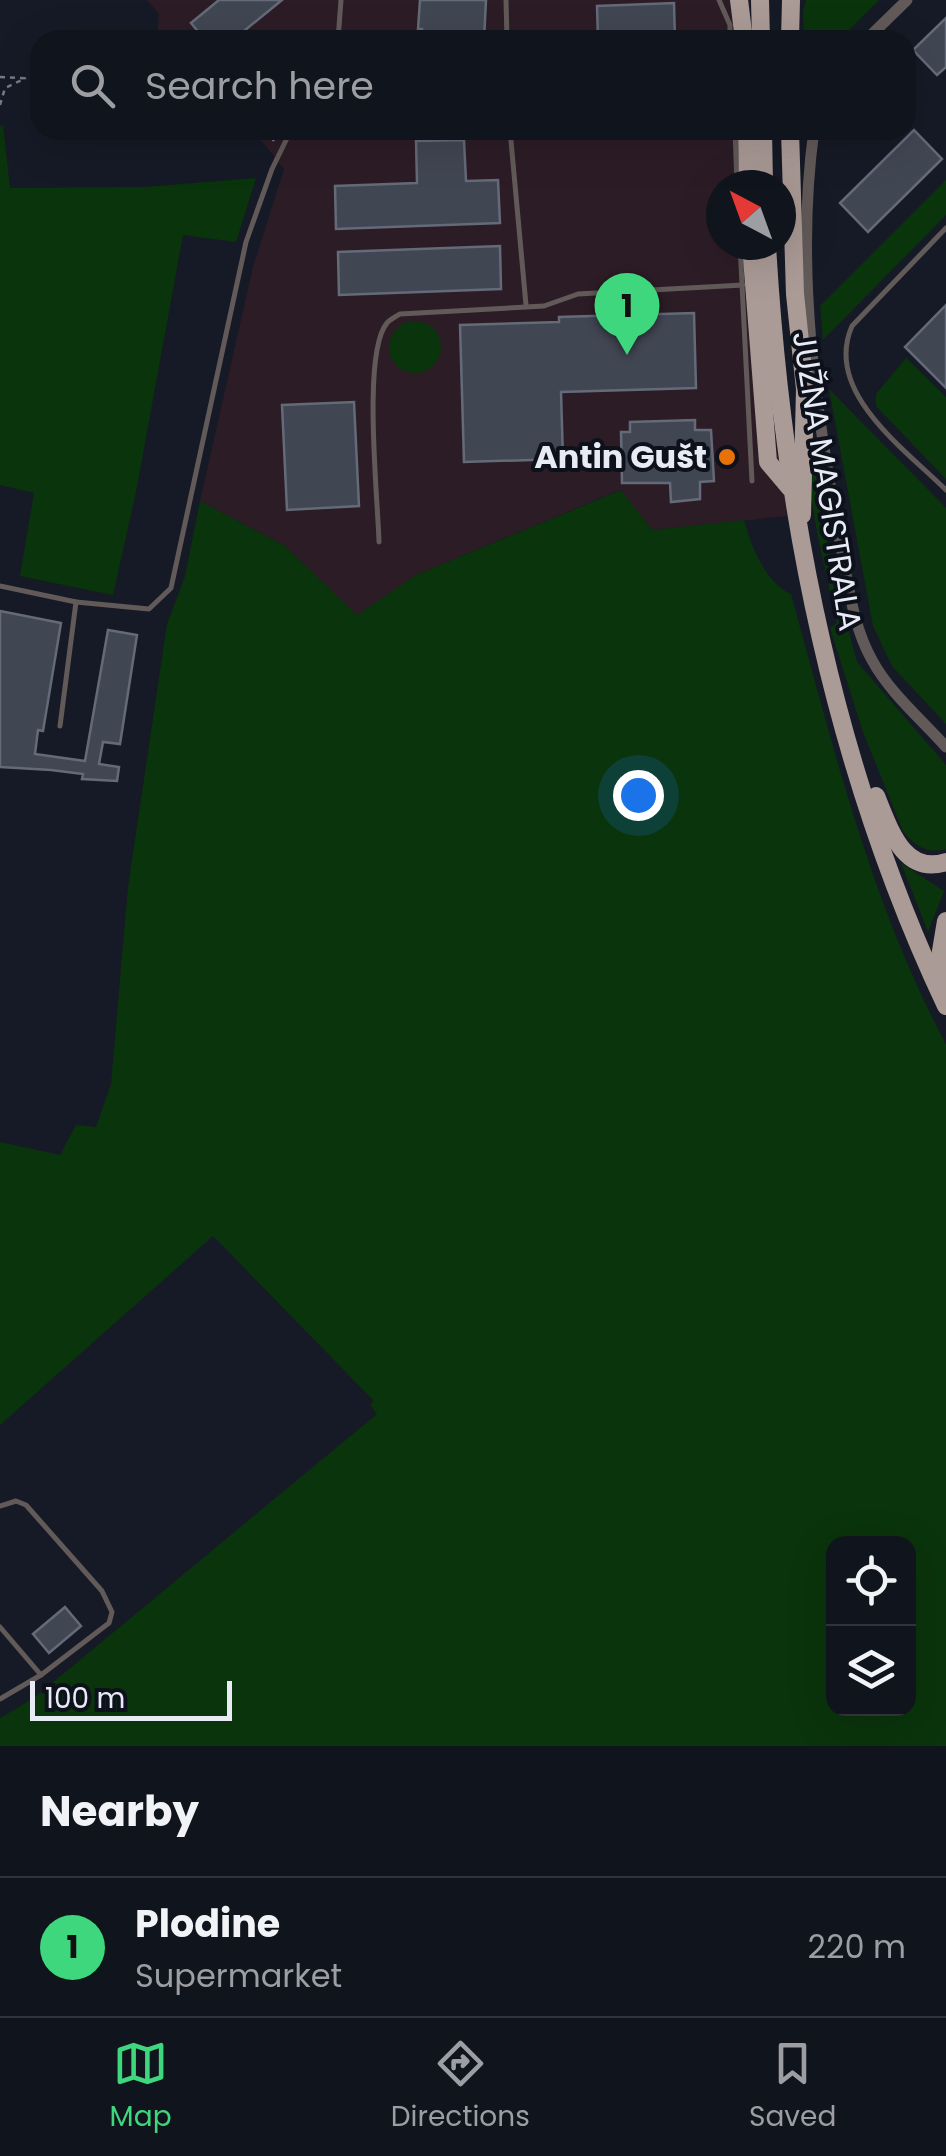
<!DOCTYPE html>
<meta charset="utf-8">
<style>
:root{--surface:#10141c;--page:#191d25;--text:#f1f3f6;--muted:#9c9ea3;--line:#30333b;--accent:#3fd77d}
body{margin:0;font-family:Poppins,sans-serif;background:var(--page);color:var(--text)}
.controls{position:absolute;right:30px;bottom:30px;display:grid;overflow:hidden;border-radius:20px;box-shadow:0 10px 40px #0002}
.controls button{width:90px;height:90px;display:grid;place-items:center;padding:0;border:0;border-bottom:2px solid var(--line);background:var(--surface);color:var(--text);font:50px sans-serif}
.compass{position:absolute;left:706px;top:170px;width:90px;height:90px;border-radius:50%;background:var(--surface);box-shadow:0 10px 40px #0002;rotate:319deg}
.scale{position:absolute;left:30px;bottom:25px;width:202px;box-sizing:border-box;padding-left:10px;border:5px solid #e8ebf4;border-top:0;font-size:28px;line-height:35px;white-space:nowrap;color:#e8ebf4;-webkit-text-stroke:8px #0d111c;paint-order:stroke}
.you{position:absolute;left:638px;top:795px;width:35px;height:35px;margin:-25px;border:8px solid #fff;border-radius:50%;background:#1a73e8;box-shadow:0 0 0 15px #1a73e833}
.badge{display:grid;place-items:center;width:65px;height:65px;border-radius:50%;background:var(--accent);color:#111;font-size:32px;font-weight:700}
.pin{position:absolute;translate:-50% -82px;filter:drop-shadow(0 2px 5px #0008)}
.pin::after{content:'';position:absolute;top:52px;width:35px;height:30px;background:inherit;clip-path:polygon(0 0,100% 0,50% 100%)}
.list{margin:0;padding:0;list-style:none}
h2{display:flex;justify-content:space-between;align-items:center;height:130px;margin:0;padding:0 40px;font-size:42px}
h2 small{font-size:32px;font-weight:400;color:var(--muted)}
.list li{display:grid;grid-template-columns:65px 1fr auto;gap:30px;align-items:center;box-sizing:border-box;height:140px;padding:0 40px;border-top:2px solid var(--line)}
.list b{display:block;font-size:38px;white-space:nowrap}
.list p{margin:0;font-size:32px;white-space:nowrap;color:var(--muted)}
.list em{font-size:32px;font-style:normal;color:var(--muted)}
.icon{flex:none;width:55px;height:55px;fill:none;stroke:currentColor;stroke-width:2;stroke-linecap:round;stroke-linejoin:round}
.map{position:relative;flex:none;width:946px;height:1746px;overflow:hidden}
.search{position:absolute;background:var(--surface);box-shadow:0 10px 40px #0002;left:30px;right:30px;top:30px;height:110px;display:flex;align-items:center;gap:25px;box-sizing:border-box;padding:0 35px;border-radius:30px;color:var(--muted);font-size:38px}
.sheet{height:270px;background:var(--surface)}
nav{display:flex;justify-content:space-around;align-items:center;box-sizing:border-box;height:140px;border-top:2px solid var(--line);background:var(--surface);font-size:28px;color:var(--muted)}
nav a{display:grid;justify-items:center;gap:5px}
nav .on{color:var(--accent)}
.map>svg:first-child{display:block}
</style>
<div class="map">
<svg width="946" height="1746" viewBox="0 0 946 1746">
<rect width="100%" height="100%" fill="#161a26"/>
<g fill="#2c1c26">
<path d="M147,0H750V40H157L159,14Z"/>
<path d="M253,130H753L755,185H721V245H759L787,516L652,530L620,490L416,575L357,616L285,546L200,501L253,267L284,169Z"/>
</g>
<g fill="#0a340b" fill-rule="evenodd">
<path d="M806,0H879L839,40H804L803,11Z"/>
<path d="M3,125L10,188L145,187L256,178L236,242L183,235L136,492L113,595L20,576L34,493L0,485V127Z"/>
<path d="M946,180V215L823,340L820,306Z"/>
<circle cx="415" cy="347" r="26"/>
<path d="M906,358L946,397V479L876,406V394Z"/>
<path d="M829,389L946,508V724L892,666L873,626Z"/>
<path d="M809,430L830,561L857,662L946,765V849C927,854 915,846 903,831L863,732L830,628L837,623C824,559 804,496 809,430Z"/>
<path d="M621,490L652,530L744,520C752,548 765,582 791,594C833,746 871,904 946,1044V1746H0V1718L34,1698L377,1414L370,1405L374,1401L213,1236L0,1425V1142L60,1155L76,1125L96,1127L111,1084L128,887L167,624L185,576L200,501L285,546L357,615L416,575ZM834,1544H908V1708H834Z"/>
<path d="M901,863L944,891L928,932Z"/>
</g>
<g fill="#414653" stroke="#646a78" stroke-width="2.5">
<path d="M219,0H282L233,40H205L191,23Z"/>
<path d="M420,0H486L484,40H422V29H418Z"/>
<path d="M674,3L675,40H598L597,6Z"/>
<path d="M946,18V67L937,75L913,50Z"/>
<path d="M914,130L942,159L868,232L840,203Z"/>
<path d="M464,140L466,181L498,180L500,223L336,229L335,186L417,183L416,141Z"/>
<path d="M500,246L501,289L339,295L338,252Z"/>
<path d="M946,305V388L905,347Z"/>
<path d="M694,313L696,388L561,392L563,459L464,462L460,325L559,322V317Z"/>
<path d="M354,402L359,506L287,510L282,405Z"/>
<path d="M695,420V430H711L714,481L700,482V499L671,502L670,483H622L621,432H630V422Z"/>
<path d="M0,611L61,623L43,731L38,730L35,754L85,761L108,630L137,635L120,744L103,742L99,764L119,767L117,781L82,779L83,774L51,770L0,767Z"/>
<path d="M65,1607L81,1626L49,1653L33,1634Z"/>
</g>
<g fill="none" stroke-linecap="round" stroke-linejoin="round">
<g stroke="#767a84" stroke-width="2.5" stroke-dasharray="5 5" stroke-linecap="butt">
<path d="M0,77L40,79"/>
<path d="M0,105L5,88L26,78"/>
<path d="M265,130L274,141"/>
</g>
<g stroke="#625a58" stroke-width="5">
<path d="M506,0L507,40"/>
<path d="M719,0L730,25V40"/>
<path d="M338,40L341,0"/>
<path d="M510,130L526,305"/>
<path d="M735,130L737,185"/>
<path d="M946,228L852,326C823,392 905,449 946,490"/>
<path d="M740,245L752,481"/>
<path d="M379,542C378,500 362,352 387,323C388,321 398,315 400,314L544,306L578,294L743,285"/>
<path d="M0,586L76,602L149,609L171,588L246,242L272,169L291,130"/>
<path d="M60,726L76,602"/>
<path d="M0,1506L16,1501L26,1505L102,1591L112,1612L109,1623L41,1675L0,1699"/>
<path d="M0,1627L41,1675"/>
</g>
<g stroke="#625a58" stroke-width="11">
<path d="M866,40L907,0"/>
<path d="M814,130C795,267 815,407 840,542C848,580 852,625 872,660C889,692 922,720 946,747"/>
</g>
<g stroke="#ab9b97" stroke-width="18">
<path d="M739,0L744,40"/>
<path d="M760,0L761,40"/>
<path d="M790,40L791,0"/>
<path d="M747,130L748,185"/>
<path d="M763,130L764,185"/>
<path d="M790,130L795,294L805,389L802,515"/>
<path d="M751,245L768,462L790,488"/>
<path d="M767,245C782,507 833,767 946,1006"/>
<path d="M876,796C889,827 903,876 946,862"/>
<path d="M942,983L940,957L946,921"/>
</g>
</g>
<circle fill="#e8710a" stroke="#0d111c" stroke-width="4" cx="727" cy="457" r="10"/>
<g text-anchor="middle" stroke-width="8" stroke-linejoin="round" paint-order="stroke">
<g font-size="32" font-weight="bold" fill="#e8ebf4" stroke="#0d111c" text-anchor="end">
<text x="707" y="468">Antin Gušt</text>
</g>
<g font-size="32" fill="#e8ebf4" stroke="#0d111c">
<text transform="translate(827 481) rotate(81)" y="11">JUŽNA MAGISTRALA</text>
</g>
</g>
</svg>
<div class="controls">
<button><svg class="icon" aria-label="locate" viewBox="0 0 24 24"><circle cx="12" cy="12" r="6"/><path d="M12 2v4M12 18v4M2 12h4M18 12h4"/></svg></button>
<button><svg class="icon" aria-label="layers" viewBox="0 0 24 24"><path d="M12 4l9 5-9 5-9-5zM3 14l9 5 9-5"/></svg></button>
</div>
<svg class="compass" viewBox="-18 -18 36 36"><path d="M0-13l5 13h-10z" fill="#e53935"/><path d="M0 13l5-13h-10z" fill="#9c9ea3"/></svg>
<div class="scale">100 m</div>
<div class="you"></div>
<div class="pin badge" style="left:627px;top:355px">1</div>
<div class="search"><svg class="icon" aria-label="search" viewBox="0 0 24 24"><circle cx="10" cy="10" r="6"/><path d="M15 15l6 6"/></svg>Search here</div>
</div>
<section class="sheet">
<h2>Nearby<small></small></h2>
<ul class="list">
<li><span class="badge">1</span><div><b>Plodine</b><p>Supermarket</p></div><em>220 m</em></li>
</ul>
</section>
<nav>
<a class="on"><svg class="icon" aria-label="map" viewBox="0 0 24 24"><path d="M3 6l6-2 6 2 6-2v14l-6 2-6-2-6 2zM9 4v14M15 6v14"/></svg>Map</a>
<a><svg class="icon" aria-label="directions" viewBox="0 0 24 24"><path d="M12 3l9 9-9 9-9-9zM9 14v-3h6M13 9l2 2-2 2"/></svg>Directions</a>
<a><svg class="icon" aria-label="saved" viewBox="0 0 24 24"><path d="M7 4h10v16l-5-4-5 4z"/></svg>Saved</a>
</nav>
